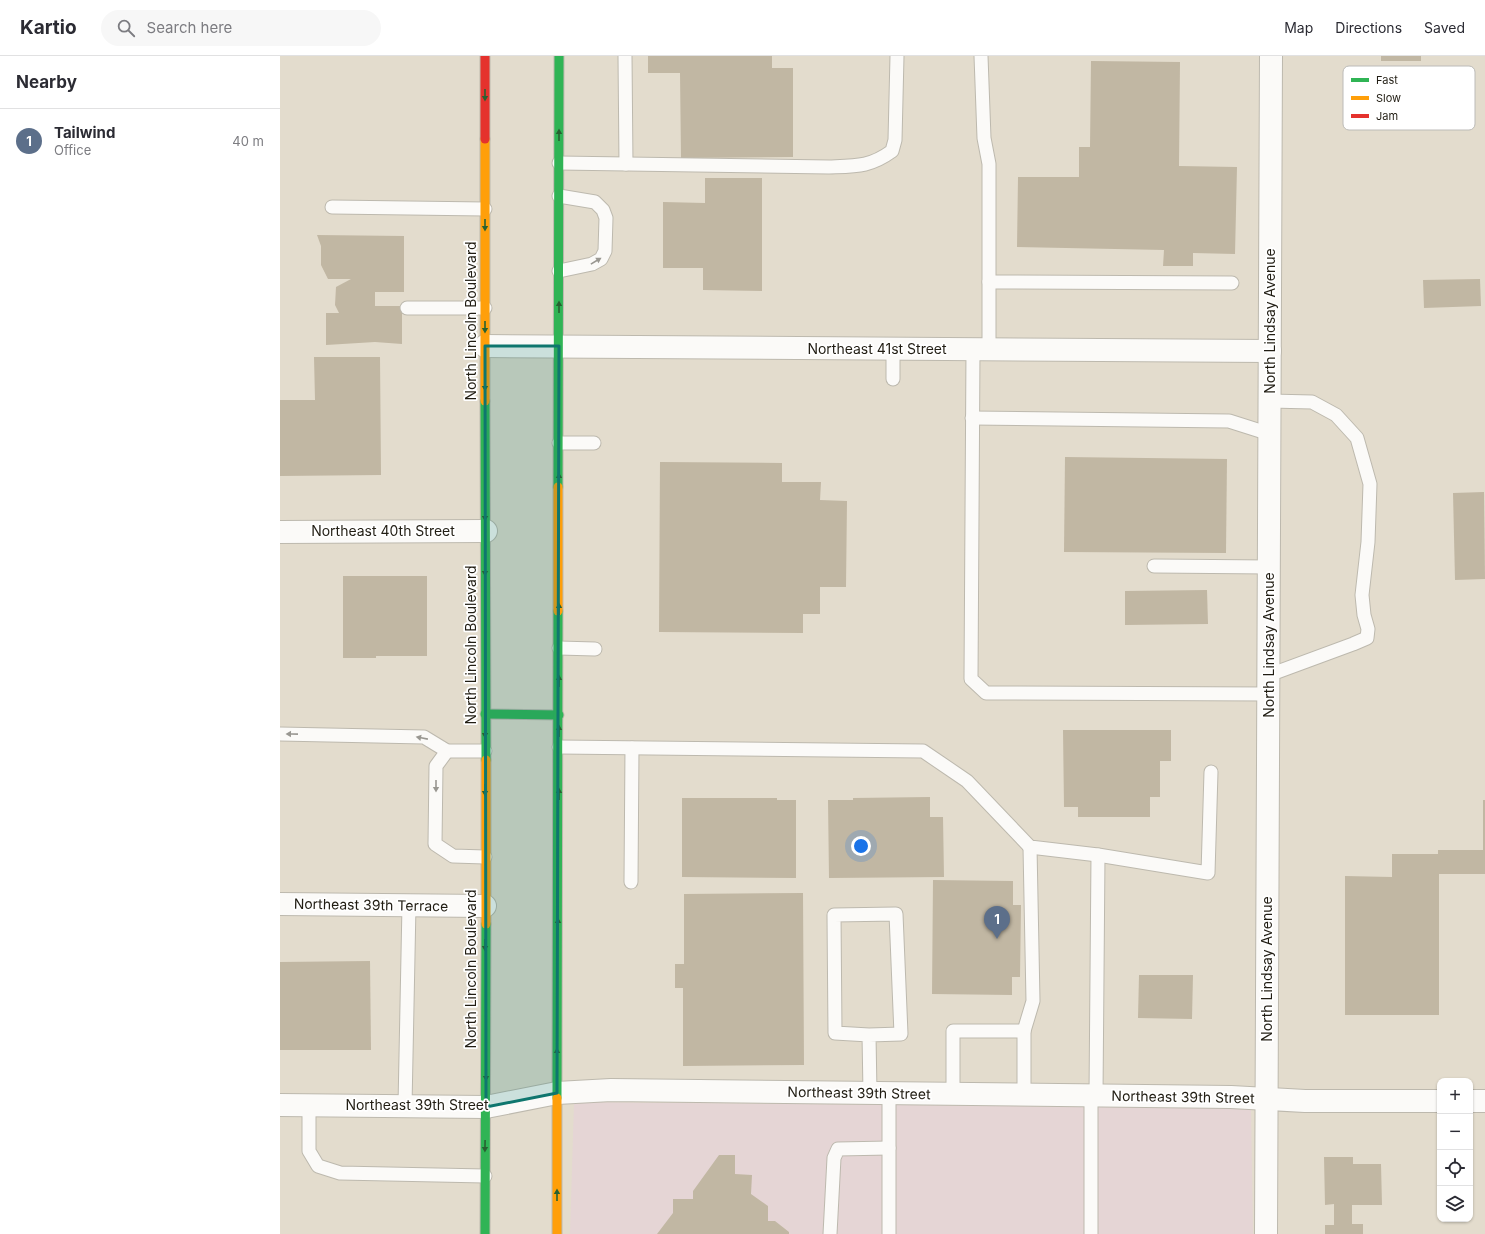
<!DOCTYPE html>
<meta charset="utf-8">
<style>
:root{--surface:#fff;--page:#f7f7f7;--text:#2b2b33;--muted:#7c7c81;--line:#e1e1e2;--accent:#111827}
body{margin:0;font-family:Inter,sans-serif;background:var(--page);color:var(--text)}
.controls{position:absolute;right:12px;bottom:12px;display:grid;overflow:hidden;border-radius:8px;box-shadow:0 1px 3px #0004}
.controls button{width:36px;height:36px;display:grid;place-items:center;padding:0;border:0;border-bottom:1px solid var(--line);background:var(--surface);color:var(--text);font:20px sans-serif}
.you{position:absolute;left:581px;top:790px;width:14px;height:14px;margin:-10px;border:3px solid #fff;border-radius:50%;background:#1a73e8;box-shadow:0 0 0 6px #1a73e833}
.badge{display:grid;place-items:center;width:26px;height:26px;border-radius:50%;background:var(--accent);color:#fff;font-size:13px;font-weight:700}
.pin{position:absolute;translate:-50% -33px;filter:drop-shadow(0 1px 2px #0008)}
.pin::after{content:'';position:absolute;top:21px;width:14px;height:12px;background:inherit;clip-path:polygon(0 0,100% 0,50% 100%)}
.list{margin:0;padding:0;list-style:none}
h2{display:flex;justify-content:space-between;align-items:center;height:52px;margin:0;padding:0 16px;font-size:17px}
h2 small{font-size:13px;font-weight:400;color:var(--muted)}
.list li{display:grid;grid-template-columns:26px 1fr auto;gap:12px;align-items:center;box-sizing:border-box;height:64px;padding:0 16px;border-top:1px solid var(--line)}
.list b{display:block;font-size:15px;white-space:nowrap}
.list p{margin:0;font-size:13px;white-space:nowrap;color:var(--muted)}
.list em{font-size:13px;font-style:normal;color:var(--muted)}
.icon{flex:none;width:22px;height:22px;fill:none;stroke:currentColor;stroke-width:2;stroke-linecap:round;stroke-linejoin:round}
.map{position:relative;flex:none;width:1205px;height:1178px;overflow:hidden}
header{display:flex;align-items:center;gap:24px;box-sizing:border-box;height:56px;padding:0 20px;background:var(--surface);border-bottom:1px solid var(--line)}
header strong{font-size:19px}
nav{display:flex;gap:22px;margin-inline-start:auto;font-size:14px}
.search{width:280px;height:36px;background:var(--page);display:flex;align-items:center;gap:10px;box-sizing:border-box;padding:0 14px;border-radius:22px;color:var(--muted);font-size:15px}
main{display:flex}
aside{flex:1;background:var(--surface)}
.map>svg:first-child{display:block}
</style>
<header>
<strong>Kartio</strong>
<div class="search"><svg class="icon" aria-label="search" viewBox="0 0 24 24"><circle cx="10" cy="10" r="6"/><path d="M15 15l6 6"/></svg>Search here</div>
<nav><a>Map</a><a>Directions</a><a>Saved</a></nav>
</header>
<main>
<aside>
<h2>Nearby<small></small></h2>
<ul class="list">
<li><span class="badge" style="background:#5c6f8a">1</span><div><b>Tailwind</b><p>Office</p></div><em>40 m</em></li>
</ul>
</aside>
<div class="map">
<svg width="1205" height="1178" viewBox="0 0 1205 1178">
<rect width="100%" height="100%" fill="#e3dccd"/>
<path fill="#e5d5d5" d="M294,1046L971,1052L973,1178H290Z"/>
<g fill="#c1b7a3">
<path d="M368,0H492V12H513V101L401,102L400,17H368Z"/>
<rect x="1101" y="0" width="40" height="5"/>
<path d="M811,5L900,6L899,110L957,111L955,198L913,197V210H883L884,194L737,191L738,121H799V91H810Z"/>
<path d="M425,122H482V235L423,234V212H383V146L425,147Z"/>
<path d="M37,179L124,180V236H95V250H122V288L95,286L46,289V257H59L55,249L56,231L71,223H48L41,209V190Z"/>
<path d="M1200,223L1201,250L1144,252L1143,224Z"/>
<path d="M34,301H100L101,419L0,420V344H35Z"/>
<path d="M785,401L947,403L946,497L784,496Z"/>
<path d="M380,406L502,407V426H541L540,444L567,445L566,531H540V558H523V577L379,576Z"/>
<path d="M1204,436L1205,523L1175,524L1173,437Z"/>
<path d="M63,520H147V600H96V602H63Z"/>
<path d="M927,534L928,568L845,569V535Z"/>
<path d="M783,674H891V705H880V741H870V761H798V751H784Z"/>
<path d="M650,741V761H663L664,821L549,822L548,744H573V742Z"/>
<path d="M402,742H497V744H516V822L402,821Z"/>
<path d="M1203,744H1205V818H1159V959H1065V820L1112,821V798H1158V794H1203Z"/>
<path d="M653,824L733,825V849H741L740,921H732V939L652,938Z"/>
<path d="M523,837L524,1009L403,1010V932H395V908H404V838Z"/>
<path d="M90,905L91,994H0V906Z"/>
<path d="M859,919H913L912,963L858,962Z"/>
<path d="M439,1099H455V1118L472,1119L471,1138L488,1150V1165H495L509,1176V1178H377L393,1157V1143H413V1135Z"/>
<path d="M1044,1101H1073V1108H1101L1102,1149H1072V1168H1083V1178H1045V1169H1054V1148L1045,1149Z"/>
</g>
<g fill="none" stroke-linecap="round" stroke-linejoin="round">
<defs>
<g id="lane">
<path d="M345,0L346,108"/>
<path d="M701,0L704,82L709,108V294"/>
<path d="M279,107L549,111C576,110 590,111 612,95L615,84L617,0"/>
<path d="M52,151L205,153"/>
<path d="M279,215L312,208L321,203L325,195L326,162L323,154L315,146L279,140"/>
<path d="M709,226L952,227"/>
<path d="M127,252H205"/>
<path d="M613,293V323"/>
<path d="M693,294L691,623L706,637L989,638"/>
<path d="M692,362L949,365L990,378"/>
<path d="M279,387H314"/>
<path d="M874,510L990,511"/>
<path d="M279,592L315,593"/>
<path d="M989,619L1073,588L1087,582L1088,573L1084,559L1082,539L1088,486L1090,428L1077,382L1056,359L1032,346L990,345"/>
<path d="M0,678L144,681L167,695H205"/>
<path d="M279,691L643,695L687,725L750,791L818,799L928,817L931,716"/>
<path d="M167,695L156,710L155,788L173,800L205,801"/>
<path d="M351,826L352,692"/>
<path d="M744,975L753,945L750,791"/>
<path d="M589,979L555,977L554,859L616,858L621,978L589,979L590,1037"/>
<path d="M609,1037V1178"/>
<path d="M673,1038V975H744V1038"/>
<path d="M811,1039V1178"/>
<path d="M816,1039L818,799"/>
<path d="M29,1049V1095L38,1110L60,1117L205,1120"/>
<path d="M125,1050L129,849"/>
<path d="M550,1178L554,1102L558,1093L609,1092"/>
</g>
<g id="street">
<path d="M205,290L990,295"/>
<path d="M0,476L206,475"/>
<path d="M0,848L205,850"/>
<path d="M1190,1045H1205"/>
<path d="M0,1049L206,1051L277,1037L331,1034L951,1041L1025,1045H1160"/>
<path d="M986,1178L991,0"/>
</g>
<g id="fast">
<path d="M205,345L206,704"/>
<path d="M278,431L279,0"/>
<path d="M205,658L279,659"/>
<path d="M277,1042L278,555"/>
<path d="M205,1178L206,868"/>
</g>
<g id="slow">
<path d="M205,83V345"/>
<path d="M278,555V431"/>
<path d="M206,704V868"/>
<path d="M277,1178V1042"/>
</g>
<path id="jam" d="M205,0V83"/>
</defs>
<use href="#lane" stroke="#bdb9ae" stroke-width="15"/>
<use href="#street" stroke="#bdb9ae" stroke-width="24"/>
<use href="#fast" stroke="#bdb9ae" stroke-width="11"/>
<use href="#slow" stroke="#bdb9ae" stroke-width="11"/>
<use href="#jam" stroke="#bdb9ae" stroke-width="11"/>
<use href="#lane" stroke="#fbfaf8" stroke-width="13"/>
<use href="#street" stroke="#fbfaf8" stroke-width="22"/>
<use href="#fast" stroke="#30b455" stroke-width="9"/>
<use href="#slow" stroke="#ff9f0a" stroke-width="9"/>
<use href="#jam" stroke="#e5322d" stroke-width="9"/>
</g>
<defs><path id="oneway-solid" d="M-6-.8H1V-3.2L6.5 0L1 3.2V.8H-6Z"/></defs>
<g fill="#286131">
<use href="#oneway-solid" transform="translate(205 39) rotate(90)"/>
<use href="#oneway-solid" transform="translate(279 79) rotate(-90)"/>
<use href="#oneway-solid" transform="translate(205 169) rotate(90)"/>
<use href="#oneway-solid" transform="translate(279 251) rotate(-90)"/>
<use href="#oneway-solid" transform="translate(205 271) rotate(90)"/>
<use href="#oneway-solid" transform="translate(205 329) rotate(90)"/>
<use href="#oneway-solid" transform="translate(279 423) rotate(-90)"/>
<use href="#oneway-solid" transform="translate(205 459) rotate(90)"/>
<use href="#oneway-solid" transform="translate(205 514) rotate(90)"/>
<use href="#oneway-solid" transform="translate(279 553) rotate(-90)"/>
<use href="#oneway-solid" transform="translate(279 625) rotate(-90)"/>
<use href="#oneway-solid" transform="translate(279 675) rotate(-90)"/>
<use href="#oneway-solid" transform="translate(205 676) rotate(90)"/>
<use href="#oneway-solid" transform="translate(205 734) rotate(90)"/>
<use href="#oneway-solid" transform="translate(279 738) rotate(-90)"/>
<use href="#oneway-solid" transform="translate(278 868) rotate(-90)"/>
<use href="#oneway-solid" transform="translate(205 889) rotate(90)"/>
<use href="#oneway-solid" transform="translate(277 998) rotate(-90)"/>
<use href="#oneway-solid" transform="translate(206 1019) rotate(90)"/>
<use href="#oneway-solid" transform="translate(205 1090) rotate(91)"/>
<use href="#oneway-solid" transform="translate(277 1139) rotate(-90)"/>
</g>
<g fill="#999791">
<use href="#oneway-solid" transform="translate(316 205) rotate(-31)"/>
<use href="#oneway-solid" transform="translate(12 678) rotate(-179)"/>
<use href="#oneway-solid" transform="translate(142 682) rotate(-169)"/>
<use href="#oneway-solid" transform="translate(156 730) rotate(90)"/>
</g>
<path fill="#0f766e" fill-opacity="0.2" stroke="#0f766e" stroke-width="3" stroke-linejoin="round" d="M205,290H279L277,1037L206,1051Z"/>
<g text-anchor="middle" stroke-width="3.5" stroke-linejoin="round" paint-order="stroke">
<g font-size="14" fill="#211d13" stroke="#fff">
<text transform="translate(191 265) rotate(-90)" y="5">North Lincoln Boulevard</text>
<text transform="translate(990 265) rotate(-90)" y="5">North Lindsay Avenue</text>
<text x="597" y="298">Northeast 41st Street</text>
<text x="103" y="480">Northeast 40th Street</text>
<text transform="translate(191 589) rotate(-90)" y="5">North Lincoln Boulevard</text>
<text transform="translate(989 589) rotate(-90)" y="5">North Lindsay Avenue</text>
<text transform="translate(91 849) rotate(1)" y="5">Northeast 39th Terrace</text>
<text transform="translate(191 913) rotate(-90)" y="5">North Lincoln Boulevard</text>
<text transform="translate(987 913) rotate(-90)" y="5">North Lindsay Avenue</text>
<text transform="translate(579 1037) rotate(1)" y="5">Northeast 39th Street</text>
<text transform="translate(903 1041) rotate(1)" y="5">Northeast 39th Street</text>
<text x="137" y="1054">Northeast 39th Street</text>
</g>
</g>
<rect x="1063" y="10" width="132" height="64" rx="6" fill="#fff" stroke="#bcbbb8" stroke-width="1"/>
<rect x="1071" y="22" width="18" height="4" fill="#30b455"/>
<rect x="1071" y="40" width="18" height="4" fill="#ff9f0a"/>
<rect x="1071" y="58" width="18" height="4" fill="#e5322d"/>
<g font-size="11" fill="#211d13">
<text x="1096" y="28">Fast</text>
<text x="1096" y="46">Slow</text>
<text x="1096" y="64">Jam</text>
</g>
</svg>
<div class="controls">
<button>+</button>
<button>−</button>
<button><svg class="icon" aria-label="locate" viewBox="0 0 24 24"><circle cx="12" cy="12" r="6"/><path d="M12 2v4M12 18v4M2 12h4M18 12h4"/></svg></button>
<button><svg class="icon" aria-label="layers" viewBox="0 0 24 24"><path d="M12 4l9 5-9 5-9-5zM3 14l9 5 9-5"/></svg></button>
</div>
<div class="you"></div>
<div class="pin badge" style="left:717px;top:883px;background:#5c6f8a">1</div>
</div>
</main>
